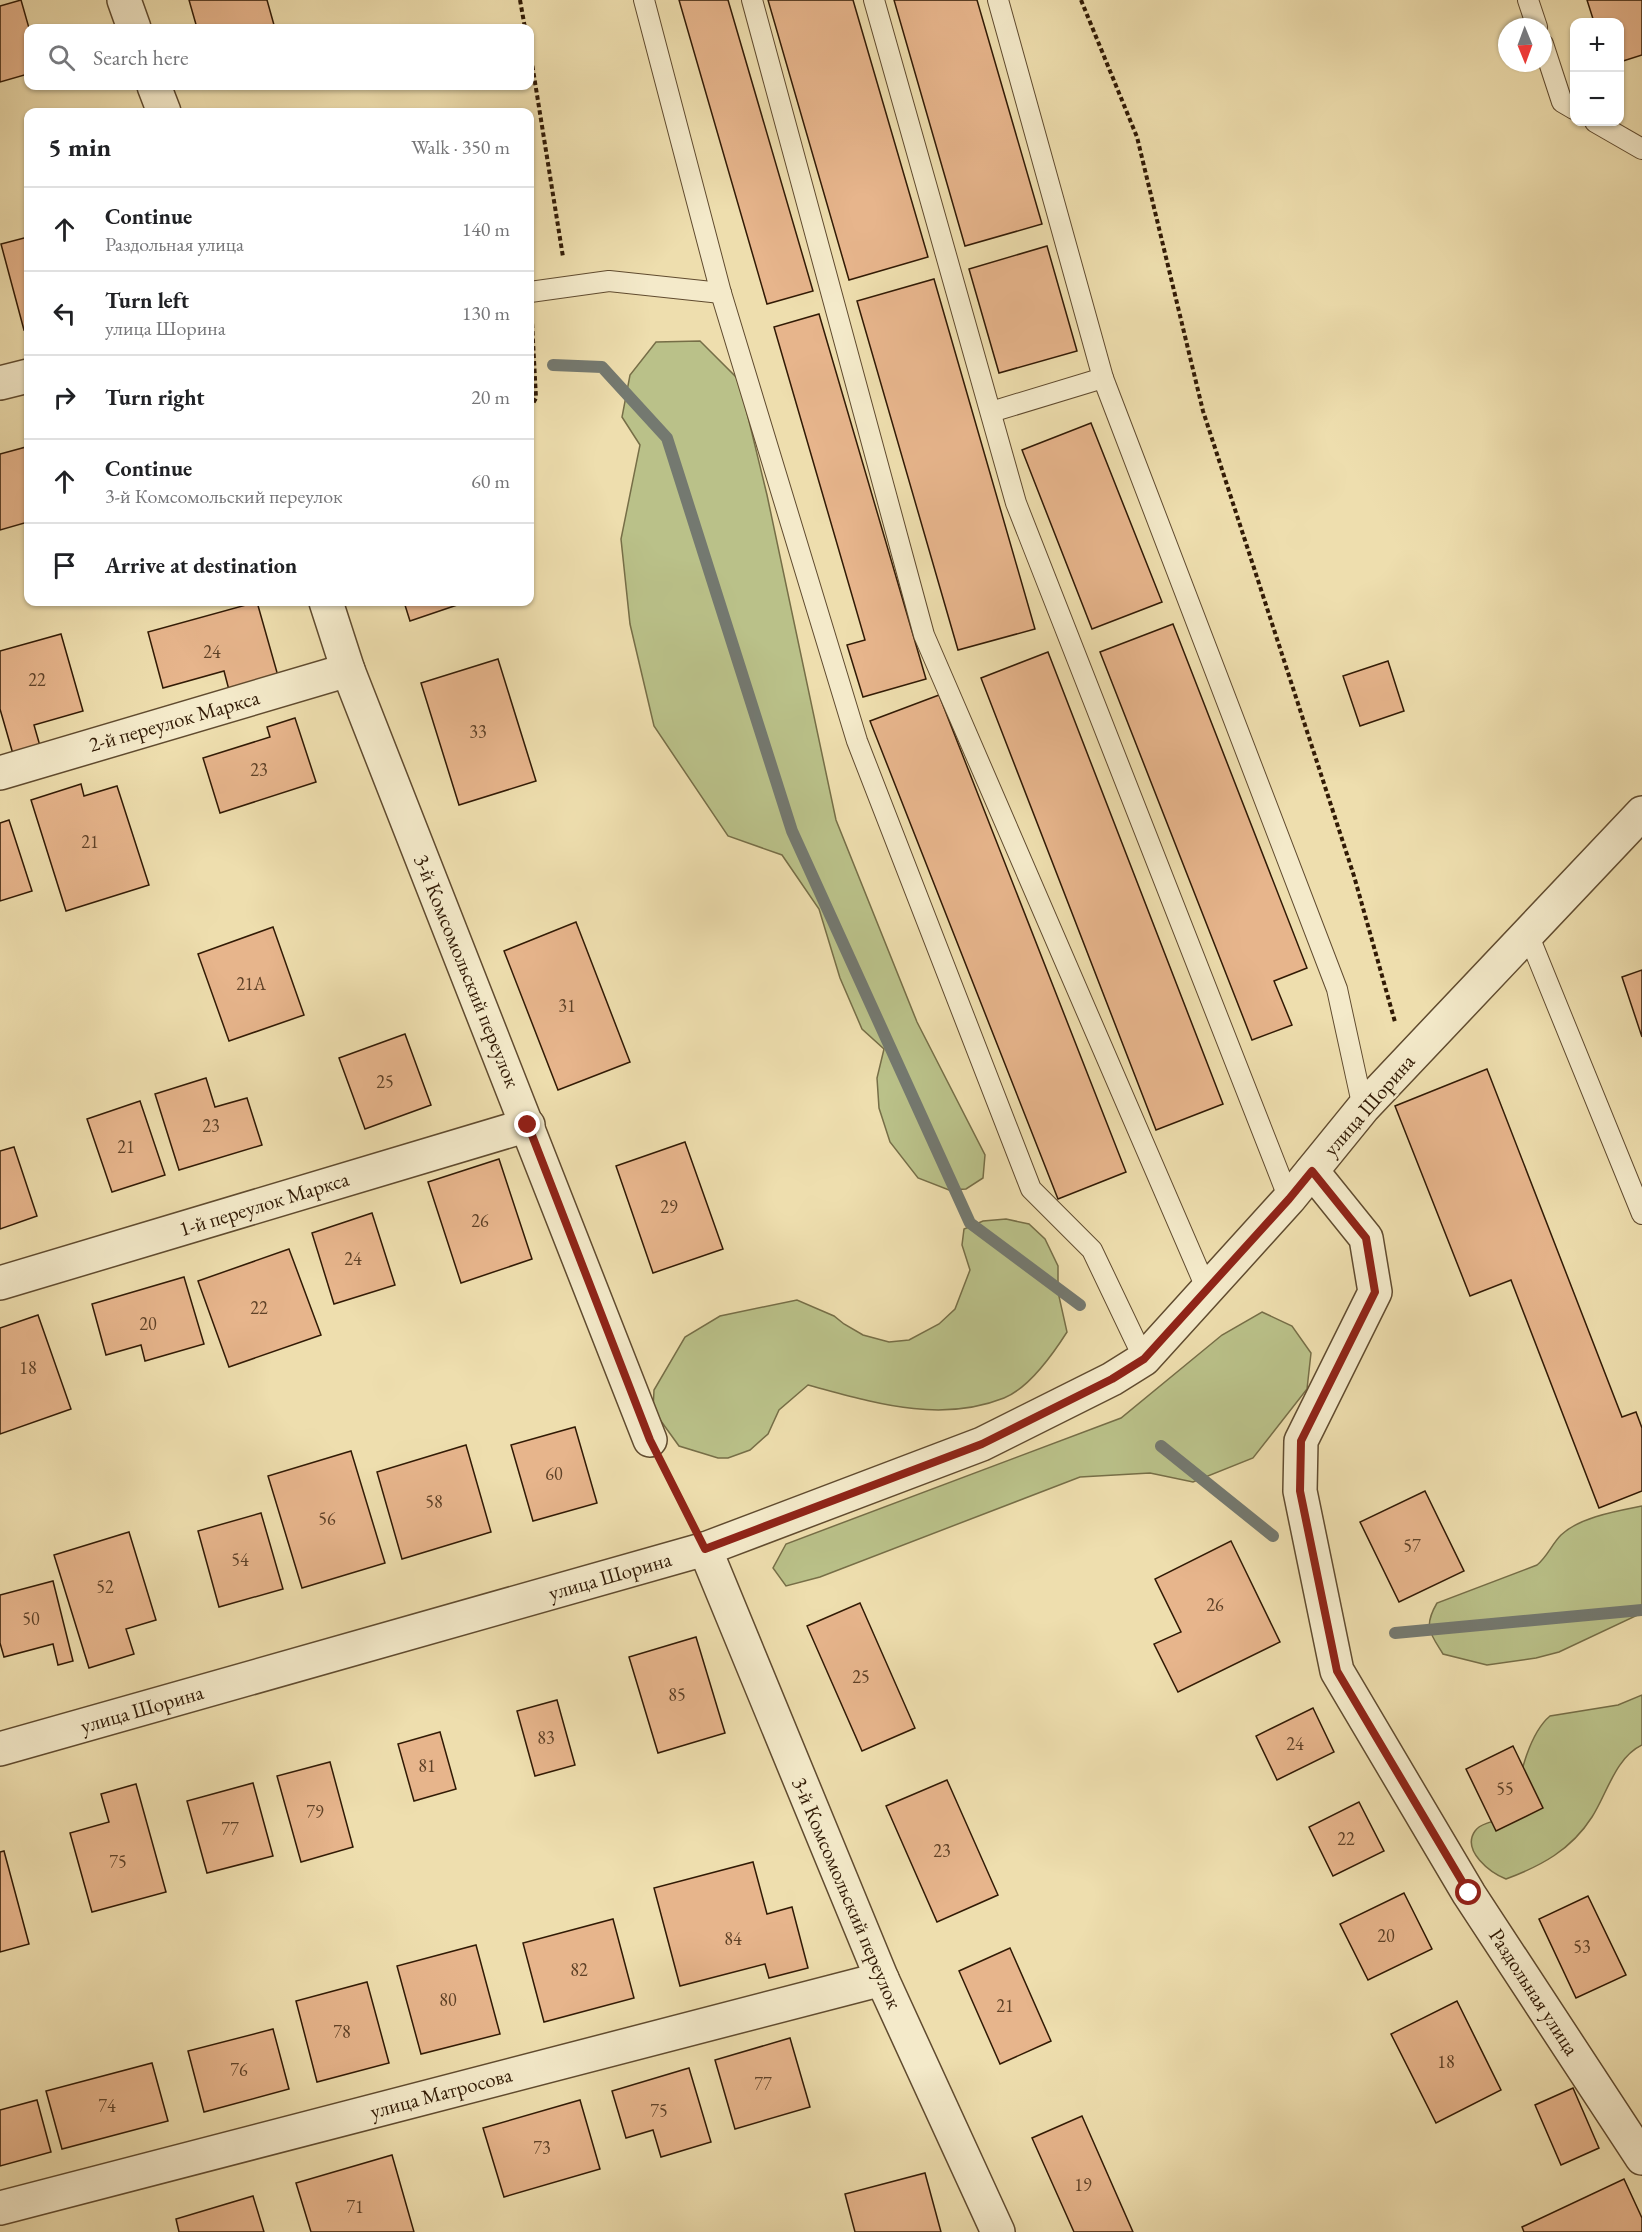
<!DOCTYPE html>
<meta charset="utf-8">
<style>
:root{--surface:#fff;--page:#f2f2f2;--text:#202124;--muted:#757577;--line:#e0e0e0}
body{margin:0;font-family:"EB Garamond",serif;background:var(--page);color:var(--text)}
.controls{position:absolute;right:18px;top:18px;display:grid;overflow:hidden;border-radius:12px;box-shadow:0 2px 4px #0004}
.controls button{width:54px;height:54px;display:grid;place-items:center;padding:0;border:0;border-bottom:2px solid var(--line);background:var(--surface);color:var(--text);font:30px sans-serif}
.compass{position:absolute;left:1498px;top:18px;width:54px;height:54px;border-radius:50%;background:var(--surface);box-shadow:0 2px 4px #0004;rotate:179deg}
.stop{position:absolute;width:18px;height:18px;margin:-14px;border:4px solid #8f2418;border-radius:50%;background:#fff}
.stop.end{background:#8f2418;border-color:#fff;box-shadow:0 2px 6px #0008}
.list{margin:0;padding:0;list-style:none}
h2{display:flex;justify-content:space-between;align-items:center;height:78px;margin:0;padding:0 24px;font-size:26px}
h2 small{font-size:20px;font-weight:400;color:var(--muted)}
.list li{display:grid;grid-template-columns:39px 1fr auto;gap:18px;align-items:center;box-sizing:border-box;height:84px;padding:0 24px;border-top:2px solid var(--line)}
.list b{display:block;font-size:22px;white-space:nowrap}
.list p{margin:0;font-size:20px;white-space:nowrap;color:var(--muted)}
.list em{font-size:20px;font-style:normal;color:var(--muted)}
.icon{flex:none;width:33px;height:33px;fill:none;stroke:currentColor;stroke-width:2;stroke-linecap:round;stroke-linejoin:round}
.map{position:relative;flex:none;width:1642px;height:2232px;overflow:hidden}
.search{position:absolute;background:var(--surface);box-shadow:0 2px 4px #0004;left:24px;top:24px;width:510px;height:66px;display:flex;align-items:center;gap:15px;box-sizing:border-box;padding:0 21px;border-radius:12px;color:var(--muted);font-size:22px}
.panel{position:absolute;background:var(--surface);box-shadow:0 2px 4px #0004;left:24px;top:108px;width:510px;height:498px;border-radius:12px}
.map>svg:first-child{display:block}
</style>
<div class="map">
<svg width="1642" height="2232" viewBox="0 0 1642 2232">
<rect width="100%" height="100%" fill="#eedeae"/>
<filter id="stains"><feTurbulence type="fractalNoise" baseFrequency=".00333" numOctaves="4"/><feColorMatrix values="0 0 0 0 .2 0 0 0 0 .09 0 0 0 0 .02 0 0 0 .5 -.17"/></filter>
<radialGradient id="worn" r=".72"><stop offset=".6" stop-color="#630" stop-opacity="0"/><stop offset="1" stop-color="#630" stop-opacity=".3"/></radialGradient>
<g fill="#bac189" stroke="#766e47" stroke-width="1.5">
<path d="M700,341L739,380L767,495L836,820L917,1022L985,1155L983,1178L966,1189L949,1190L918,1178L890,1142L879,1108L877,1078L884,1049L862,1029L840,978L819,909L782,855L728,836L654,726L630,624L621,539L640,445L622,417L630,375L656,342Z"/>
<path d="M1006,1219L1029,1224L1045,1239L1058,1266V1292L1067,1332C1053,1354 1029,1388 1004,1398C939,1424 872,1402 808,1385L779,1410L768,1434L750,1450L728,1458H718L679,1446L653,1410L654,1390L685,1337L720,1316L797,1300L834,1316L844,1324L863,1335L889,1342L909,1340L939,1324L955,1309L970,1270L962,1245L964,1229L983,1221Z"/>
<path d="M1262,1312L1292,1326L1311,1353L1307,1389L1253,1458L1193,1482L1150,1473L1080,1477L820,1577L786,1586L773,1568L786,1544L1121,1418L1222,1335Z"/>
<path d="M1642,1506V1613L1559,1652L1536,1658L1487,1665L1443,1654C1430,1633 1423,1627 1437,1603L1537,1565C1547,1557 1552,1544 1561,1535C1580,1517 1617,1511 1642,1506Z"/>
<path d="M1642,1695V1745C1615,1758 1607,1794 1592,1817C1571,1850 1541,1866 1506,1879C1491,1873 1461,1851 1475,1831C1481,1822 1501,1820 1511,1817C1518,1787 1526,1736 1550,1716L1618,1705Z"/>
</g>
<g fill="none" stroke-linecap="round" stroke-linejoin="round">
<g stroke="#747970" stroke-width="12">
<path d="M553,365L602,367L667,438L792,831L970,1223L1080,1305"/>
<path d="M1161,1446L1273,1536"/>
<path d="M1395,1633L1642,1610"/>
</g>
</g>
<g fill="#e7b58c" stroke="#311a05" stroke-width="1.5">
<path d="M21,0L29,28L28,74L0,82V6Z"/>
<path d="M189,0H267L274,25L261,28H197Z"/>
<path d="M679,0H728L813,291L767,304Z"/>
<path d="M768,0H853L928,257L849,280Z"/>
<path d="M894,0H977L1042,224L965,246Z"/>
<path d="M1587,0H1642V55L1620,62V22H1594Z"/>
<path d="M28,237V329L24,330L1,244Z"/>
<path d="M1047,246L1077,351L999,373L969,269Z"/>
<path d="M934,279L1035,629L958,650L857,301Z"/>
<path d="M819,314L926,679L863,697L847,645L865,640L774,327Z"/>
<path d="M1091,423L1162,602L1092,629L1022,450Z"/>
<path d="M26,447L28,454V522L0,530V454Z"/>
<path d="M257,602L278,676L229,690L224,671L163,688L148,632Z"/>
<path d="M404,602H466L410,621Z"/>
<path d="M1173,624L1307,968L1274,981L1292,1025L1252,1040L1100,652Z"/>
<path d="M61,634L83,711L34,725L42,753L15,761L0,709V651Z"/>
<path d="M1048,652L1223,1104L1156,1130L981,678Z"/>
<path d="M498,659L536,781L459,805L421,683Z"/>
<path d="M1388,661L1404,711L1360,726L1343,676Z"/>
<path d="M939,695L1126,1172L1058,1199L870,721Z"/>
<path d="M295,718L316,782L220,813L203,758L270,737L267,727Z"/>
<path d="M81,784L84,796L117,786L149,885L66,911L31,800Z"/>
<path d="M9,820L32,891L0,901V823Z"/>
<path d="M576,922L630,1062L558,1090L504,951Z"/>
<path d="M273,927L304,1015L229,1041L198,954Z"/>
<path d="M1642,970V1037L1622,977Z"/>
<path d="M405,1034L431,1105L365,1129L339,1058Z"/>
<path d="M1487,1069L1622,1417L1636,1412L1642,1428V1491L1599,1508L1511,1280L1470,1296L1395,1106Z"/>
<path d="M206,1078L215,1107L247,1098L262,1145L179,1170L155,1094Z"/>
<path d="M140,1101L165,1175L112,1192L87,1119Z"/>
<path d="M685,1142L723,1249L653,1273L616,1166Z"/>
<path d="M14,1147L37,1216L0,1229V1151Z"/>
<path d="M499,1159L532,1259L461,1283L428,1182Z"/>
<path d="M372,1213L395,1285L334,1304L312,1233Z"/>
<path d="M289,1249L321,1335L229,1367L198,1281Z"/>
<path d="M184,1277L204,1344L145,1361L141,1345L106,1355L92,1304Z"/>
<path d="M38,1315L71,1409L0,1434V1328Z"/>
<path d="M575,1427L597,1503L533,1521L511,1445Z"/>
<path d="M466,1445L491,1532L402,1559L377,1472Z"/>
<path d="M351,1451L385,1563L302,1588L268,1476Z"/>
<path d="M1425,1491L1464,1571L1399,1602L1360,1522Z"/>
<path d="M261,1513L283,1589L219,1607L198,1531Z"/>
<path d="M129,1532L156,1620L126,1629L134,1654L89,1668L54,1555Z"/>
<path d="M1231,1541L1280,1642L1178,1692L1154,1644L1181,1632L1155,1579Z"/>
<path d="M53,1581L73,1661L58,1665L53,1644L4,1657L0,1643V1595Z"/>
<path d="M860,1603L915,1728L862,1751L807,1626Z"/>
<path d="M696,1637L725,1733L658,1753L629,1657Z"/>
<path d="M557,1700L575,1765L535,1776L517,1711Z"/>
<path d="M1313,1708L1334,1752L1277,1780L1256,1736Z"/>
<path d="M440,1732L456,1789L414,1801L398,1744Z"/>
<path d="M1513,1746L1543,1808L1496,1831L1466,1769Z"/>
<path d="M330,1762L353,1847L301,1862L277,1776Z"/>
<path d="M947,1780L998,1895L937,1922L886,1806Z"/>
<path d="M253,1783L273,1856L207,1873L187,1801Z"/>
<path d="M136,1784L166,1892L92,1912L70,1833L109,1822L101,1794Z"/>
<path d="M1359,1802L1384,1851L1333,1876L1309,1827Z"/>
<path d="M4,1851L29,1944L0,1952V1852Z"/>
<path d="M753,1862L767,1914L792,1907L808,1968L769,1978L765,1964L680,1986L654,1888Z"/>
<path d="M1404,1893L1432,1949L1368,1980L1340,1924Z"/>
<path d="M1588,1896L1626,1975L1576,1998L1539,1919Z"/>
<path d="M613,1919L634,1998L544,2022L523,1943Z"/>
<path d="M476,1945L500,2034L421,2054L397,1966Z"/>
<path d="M1010,1948L1051,2041L1000,2064L959,1971Z"/>
<path d="M367,1982L389,2063L317,2082L296,2001Z"/>
<path d="M1457,2001L1501,2090L1436,2123L1391,2034Z"/>
<path d="M273,2029L289,2089L204,2112L188,2051Z"/>
<path d="M790,2038L810,2107L735,2129L715,2060Z"/>
<path d="M152,2063L168,2121L62,2149L46,2091Z"/>
<path d="M689,2068L711,2142L661,2157L653,2130L626,2138L612,2091Z"/>
<path d="M1573,2088L1599,2148L1561,2165L1535,2105Z"/>
<path d="M37,2100L51,2152L0,2166V2110Z"/>
<path d="M580,2100L600,2169L504,2197L483,2128Z"/>
<path d="M1082,2116L1133,2232H1074L1032,2138Z"/>
<path d="M392,2155L414,2232H311L296,2183Z"/>
<path d="M925,2173L941,2232H855L845,2194Z"/>
<path d="M1624,2179L1642,2218V2232H1524L1522,2227Z"/>
<path d="M253,2196L264,2232H179L176,2219Z"/>
</g>
<g fill="none" stroke-linecap="round" stroke-linejoin="round">
<defs>
<g id="service">
<path d="M644,0L721,293L857,741L1031,1189L1092,1250L1144,1359"/>
<path d="M752,0L924,635L1207,1290"/>
<path d="M874,0L1016,503L1289,1199"/>
<path d="M998,0L1103,378"/>
<path d="M1528,0L1537,27"/>
<path d="M1543,44L1562,102L1574,109"/>
<path d="M1595,122L1642,149"/>
<path d="M530,292L609,281L721,293"/>
<path d="M991,412L1103,378L1337,989L1363,1108"/>
<path d="M1528,934L1642,1214"/>
</g>
<g id="minor">
<path d="M124,0L134,28"/>
<path d="M154,86L164,112"/>
<path d="M0,383L28,376"/>
<path d="M326,602L348,670L650,1440"/>
<path d="M0,773L348,670"/>
<path d="M1312,1171L1366,1238L1375,1292L1301,1441L1300,1491L1337,1671L1469,1894L1642,2158"/>
<path d="M0,1283L528,1125"/>
<path d="M705,1549L882,1979L998,2232"/>
<path d="M0,1749L705,1549L982,1444L1112,1379L1144,1359L1289,1199L1363,1108L1642,813"/>
<path d="M0,2208L882,1979"/>
</g>
</defs>
<use href="#service" stroke="#604b2f" stroke-width="22"/>
<use href="#minor" stroke="#604b2f" stroke-width="36"/>
<g stroke="#311a05" stroke-width="4" stroke-dasharray="4.5 3" stroke-linecap="butt">
<path d="M520,0L525,28"/>
<path d="M1081,0L1137,137L1203,411L1354,876L1395,1022"/>
<path d="M530,51L563,257"/>
<path d="M530,409L536,398L532,322"/>
<path d="M667,1473L689,1517"/>
</g>
<use href="#service" stroke="#f4eaca" stroke-width="20"/>
<use href="#minor" stroke="#f4eaca" stroke-width="33"/>
</g>
<g fill="none" stroke-linecap="round" stroke-linejoin="round">
<path stroke="#8f2418" stroke-width="8" d="M528,1125L650,1440L705,1549L982,1444L1112,1379L1144,1359L1289,1199L1312,1171L1366,1238L1375,1292L1301,1441L1300,1491L1337,1671L1469,1893"/>
</g>
<g text-anchor="middle" stroke-width="5" stroke-linejoin="round" paint-order="stroke">
<g font-size="18" fill="#5e4127">
<text x="212" y="658">24</text>
<text x="37" y="686">22</text>
<text x="478" y="738">33</text>
<text x="259" y="776">23</text>
<text x="90" y="848">21</text>
<text x="251" y="990">21А</text>
<text x="567" y="1012">31</text>
<text x="385" y="1088">25</text>
<text x="211" y="1132">23</text>
<text x="126" y="1153">21</text>
<text x="669" y="1213">29</text>
<text x="480" y="1227">26</text>
<text x="353" y="1265">24</text>
<text x="259" y="1314">22</text>
<text x="148" y="1330">20</text>
<text x="28" y="1374">18</text>
<text x="554" y="1480">60</text>
<text x="434" y="1508">58</text>
<text x="327" y="1525">56</text>
<text x="1412" y="1552">57</text>
<text x="240" y="1566">54</text>
<text x="105" y="1593">52</text>
<text x="1215" y="1611">26</text>
<text x="31" y="1625">50</text>
<text x="861" y="1683">25</text>
<text x="677" y="1701">85</text>
<text x="546" y="1744">83</text>
<text x="1295" y="1750">24</text>
<text x="427" y="1772">81</text>
<text x="1505" y="1795">55</text>
<text x="315" y="1818">79</text>
<text x="230" y="1835">77</text>
<text x="1346" y="1845">22</text>
<text x="942" y="1857">23</text>
<text x="118" y="1868">75</text>
<text x="1386" y="1942">20</text>
<text x="733" y="1945">84</text>
<text x="1582" y="1953">53</text>
<text x="579" y="1976">82</text>
<text x="448" y="2006">80</text>
<text x="1005" y="2012">21</text>
<text x="342" y="2038">78</text>
<text x="1446" y="2068">18</text>
<text x="239" y="2076">76</text>
<text x="763" y="2090">77</text>
<text x="107" y="2112">74</text>
<text x="659" y="2117">75</text>
<text x="542" y="2154">73</text>
<text x="1083" y="2191">19</text>
<text x="355" y="2213">71</text>
</g>
<g font-size="21" fill="#311a05" stroke="#f4eaca">
<text transform="translate(174 721) rotate(-16)" y="7">2-й переулок Маркса</text>
<text transform="translate(467 971) rotate(68)" y="7">3-й Комсомольский переулок</text>
<text transform="translate(1369 1105) rotate(-49)" y="7">улица Шорина</text>
<text transform="translate(264 1204) rotate(-17)" y="7">1-й переулок Маркса</text>
<text transform="translate(610 1576) rotate(-16)" y="7">улица Шорина</text>
<text transform="translate(142 1709) rotate(-16)" y="7">улица Шорина</text>
<text transform="translate(847 1893) rotate(67)" y="7">3-й Комсомольский переулок</text>
<text transform="translate(1534 1992) rotate(57)" y="7">Раздольная улица</text>
<text transform="translate(441 2093) rotate(-15)" y="7">улица Матросова</text>
</g>
</g>
<rect width="100%" height="100%" filter="url(#stains)"/>
<rect width="100%" height="100%" fill="url(#worn)"/>
</svg>
<div class="controls">
<button>+</button>
<button>−</button>
</div>
<svg class="compass" viewBox="-18 -18 36 36"><path d="M0-13l5 13h-10z" fill="#e53935"/><path d="M0 13l5-13h-10z" fill="#757577"/></svg>
<div class="stop" style="left:1469px;top:1893px"></div>
<div class="stop end" style="left:528px;top:1125px"></div>
<div class="search"><svg class="icon" aria-label="search" viewBox="0 0 24 24"><circle cx="10" cy="10" r="6"/><path d="M15 15l6 6"/></svg>Search here</div>
<section class="panel">
<h2>5 min<small>Walk · 350 m</small></h2>
<ul class="list">
<li><svg class="icon" aria-label="ahead" viewBox="0 0 24 24"><path d="M12 20V5M6 11l6-6 6 6"/></svg><div><b>Continue</b><p>Раздольная улица</p></div><em>140 m</em></li>
<li><svg class="icon" aria-label="left" viewBox="0 0 24 24"><path d="M17 20v-9H6M10 6l-5 5 5 5"/></svg><div><b>Turn left</b><p>улица Шорина</p></div><em>130 m</em></li>
<li><svg class="icon" aria-label="right" viewBox="0 0 24 24"><path d="M7 20v-9h11M14 6l5 5-5 5"/></svg><div><b>Turn right</b></div><em>20 m</em></li>
<li><svg class="icon" aria-label="ahead" viewBox="0 0 24 24"><path d="M12 20V5M6 11l6-6 6 6"/></svg><div><b>Continue</b><p>3-й Комсомольский переулок</p></div><em>60 m</em></li>
<li><svg class="icon" aria-label="arrive" viewBox="0 0 24 24"><path d="M6 21V4h12l-3 4 3 4H6"/></svg><div><b>Arrive at destination</b></div></li>
</ul>
</section>
</div>
